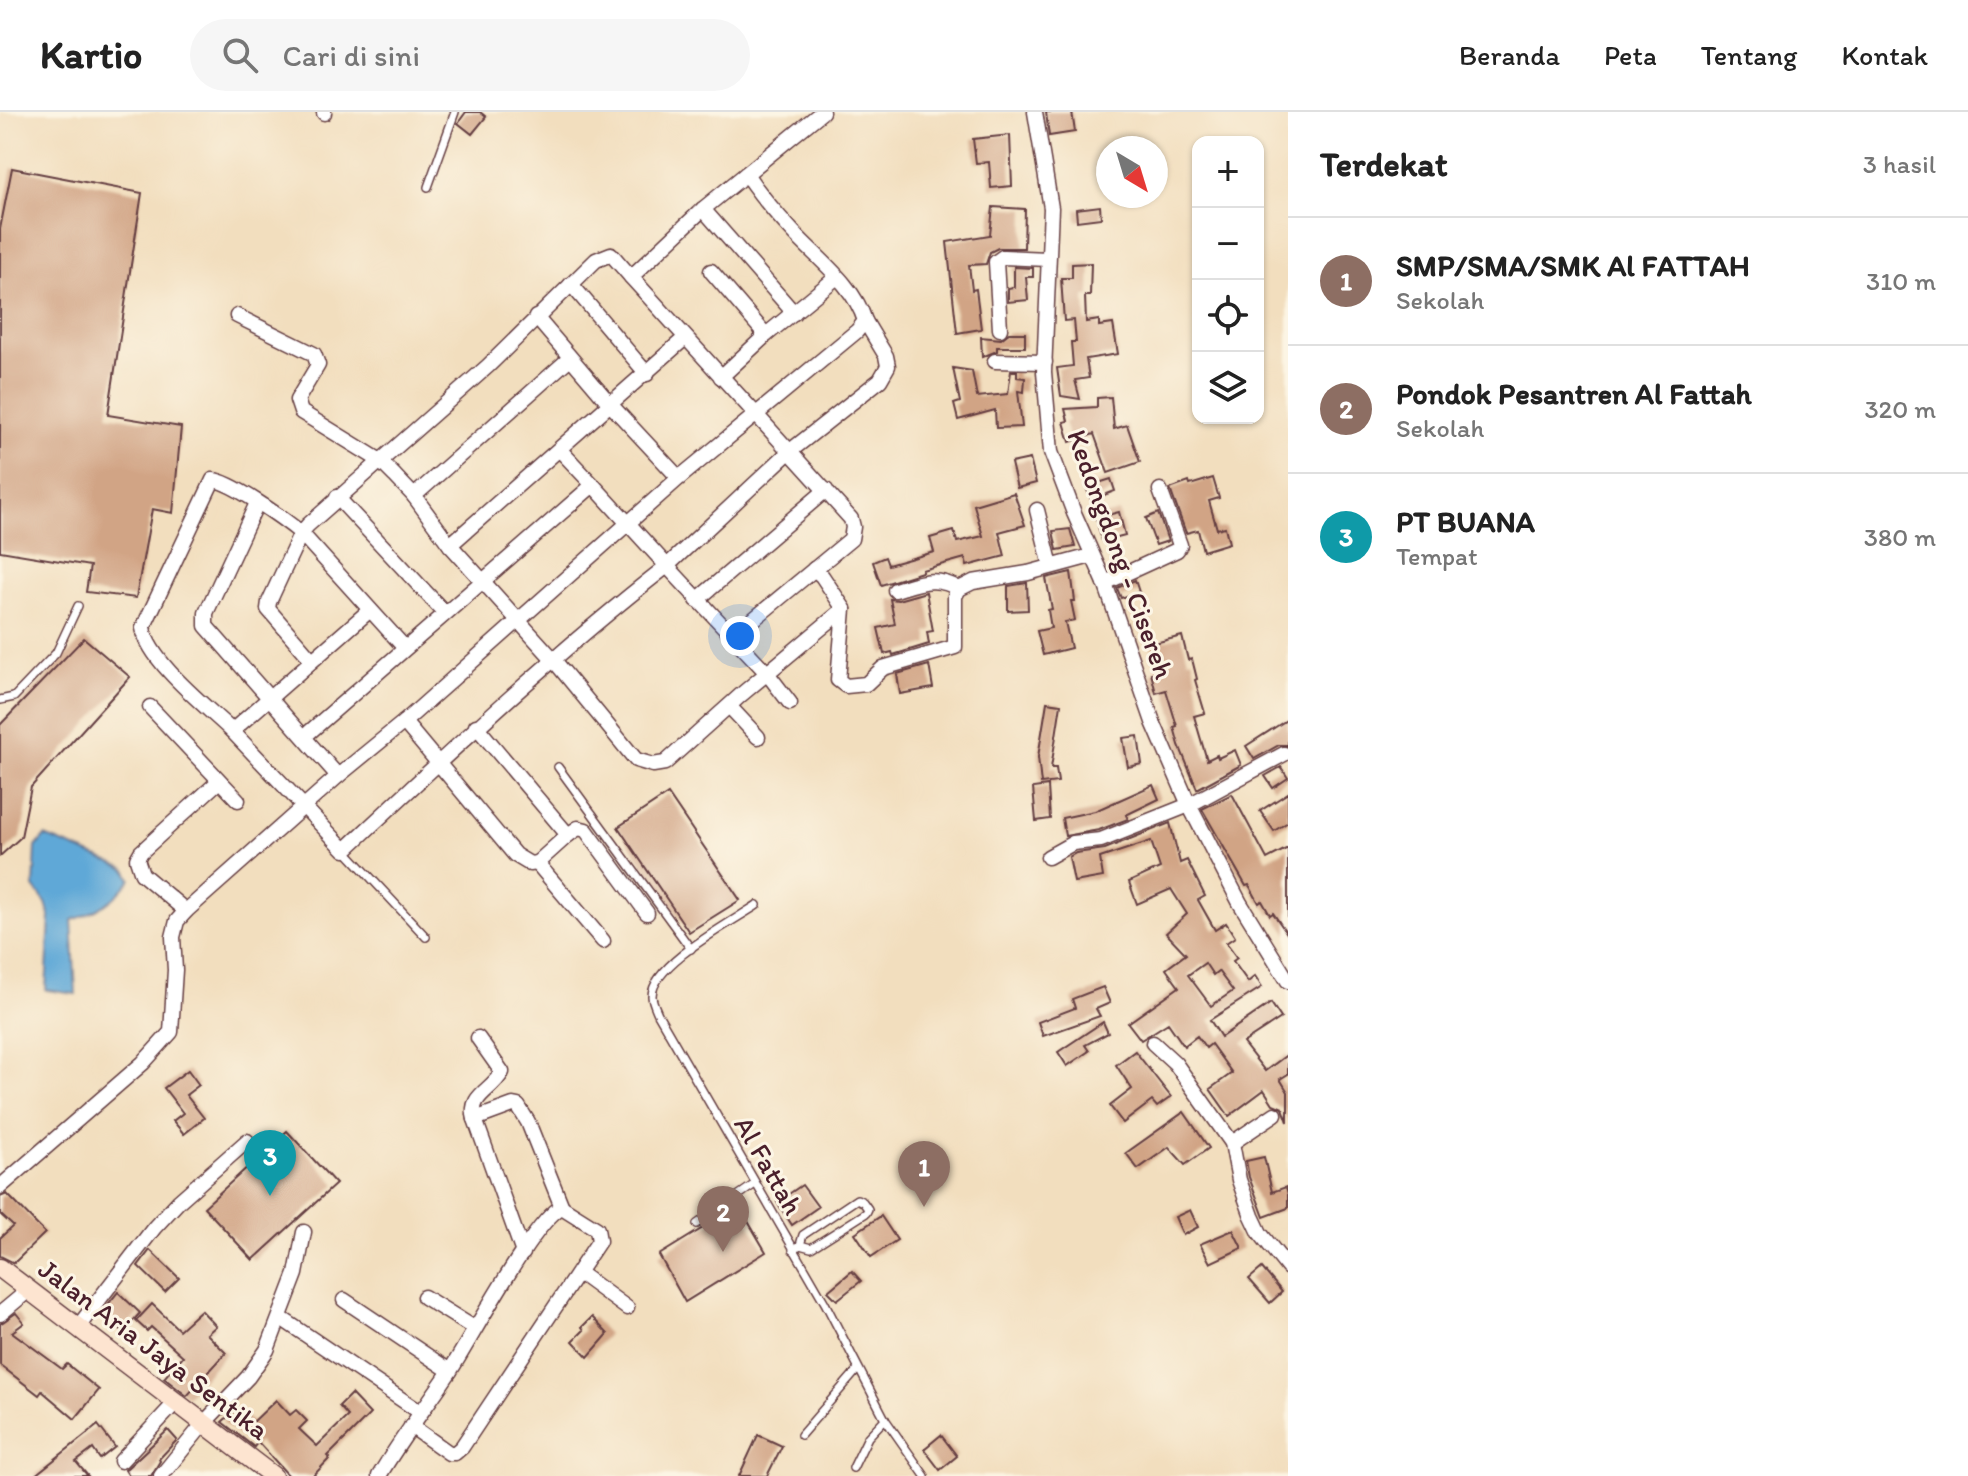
<!DOCTYPE html>
<html lang="id">
<meta charset="utf-8">
<style>
:root{--surface:#fff;--page:#f6f6f6;--text:#222;--muted:#767676;--line:#e0e0e0;--accent:#b5179e}
body{margin:0;font-family:Itim,sans-serif;background:var(--page);color:var(--text)}
.controls{position:absolute;right:24px;top:24px;display:grid;overflow:hidden;border-radius:16px;box-shadow:0 2px 6px #0004}
.controls button{width:72px;height:72px;display:grid;place-items:center;padding:0;border:0;border-bottom:2px solid var(--line);background:var(--surface);color:var(--text);font:40px sans-serif}
.compass{position:absolute;left:1096px;top:24px;width:72px;height:72px;border-radius:50%;background:var(--surface);box-shadow:0 2px 6px #0004;rotate:142deg}
.you{position:absolute;left:740px;top:524px;width:28px;height:28px;margin:-20px;border:6px solid #fff;border-radius:50%;background:#1a73e8;box-shadow:0 0 0 12px #1a73e833}
.badge{display:grid;place-items:center;width:52px;height:52px;border-radius:50%;background:var(--accent);color:#fff;font-size:26px;font-weight:700}
.pin{position:absolute;translate:-50% -66px;filter:drop-shadow(0 2px 4px #0008)}
.pin::after{content:'';position:absolute;top:42px;width:28px;height:24px;background:inherit;clip-path:polygon(0 0,100% 0,50% 100%)}
.list{margin:0;padding:0;list-style:none}
h2{display:flex;justify-content:space-between;align-items:center;height:104px;margin:0;padding:0 32px;font-size:34px}
h2 small{font-size:26px;font-weight:400;color:var(--muted)}
.list li{display:grid;grid-template-columns:52px 1fr auto;gap:24px;align-items:center;box-sizing:border-box;height:128px;padding:0 32px;border-top:2px solid var(--line)}
.list b{display:block;font-size:30px;white-space:nowrap}
.list p{margin:0;font-size:26px;white-space:nowrap;color:var(--muted)}
.list em{font-size:26px;font-style:normal;color:var(--muted)}
.icon{flex:none;width:44px;height:44px;fill:none;stroke:currentColor;stroke-width:2;stroke-linecap:round;stroke-linejoin:round}
.map{position:relative;flex:none;width:1288px;height:1364px;overflow:hidden}
header{display:flex;align-items:center;gap:48px;box-sizing:border-box;height:112px;padding:0 40px;background:var(--surface);border-bottom:2px solid var(--line)}
header strong{font-size:38px}
nav{display:flex;gap:44px;margin-inline-start:auto;font-size:28px}
.search{width:560px;height:72px;background:var(--page);display:flex;align-items:center;gap:20px;box-sizing:border-box;padding:0 28px;border-radius:44px;color:var(--muted);font-size:30px}
main{display:flex}
aside{flex:1;background:var(--surface)}
.map>svg:first-child{display:block}
</style>
<header>
<strong>Kartio</strong>
<div class="search"><svg class="icon" aria-label="search" viewBox="0 0 24 24"><circle cx="10" cy="10" r="6"/><path d="M15 15l6 6"/></svg>Cari di sini</div>
<nav><a>Beranda</a><a>Peta</a><a>Tentang</a><a>Kontak</a></nav>
</header>
<main>
<div class="map">
<svg width="1288" height="1364" viewBox="0 0 1288 1364">
<rect width="100%" height="100%" fill="#fcf5e5"/>
<filter id="ink" filterUnits="userSpaceOnUse"><feTurbulence type="fractalNoise" baseFrequency=".0125" numOctaves="2"/><feDisplacementMap in="SourceGraphic" scale="16" xChannelSelector="R" yChannelSelector="G"/><feConvolveMatrix kernelMatrix="1 2 1 2 8 2 1 2 1" color-interpolation-filters="sRGB"/></filter>
<filter id="wash" filterUnits="userSpaceOnUse"><feTurbulence type="fractalNoise" baseFrequency=".006" numOctaves="4" result="noise"/><feDisplacementMap in="SourceGraphic" scale="32" xChannelSelector="R" yChannelSelector="G"/><feGaussianBlur stdDeviation="1.8" result="paint"/><feColorMatrix in="noise" values="0 0 0 0 0 0 0 0 0 0 0 0 0 0 0 0 0 1.4 0 .05"/><feComposite in="paint" operator="in"/></filter>
<g filter="url(#wash)">
<rect width="100%" height="100%" fill="#f2debe"/>
<path fill="#5fa8d7" stroke="#546481" stroke-width="2" d="M45,724L126,757L131,767C116,788 96,801 72,808L76,882L46,878L50,805L46,791L34,775L36,735Z"/>
<g id="blocks">
<g fill="#d1a485" fill-rule="evenodd">
<path d="M466,0H480L486,5L472,22L458,11Z"/>
<path d="M1046,0H1072L1075,20L1049,24Z"/>
<path d="M1010,23L1012,74L991,76L989,50L976,51L973,27Z"/>
<path d="M12,56L142,81L108,303L181,315L173,401L152,397L136,486L86,480L90,454L0,439V117Z"/>
<path d="M1100,94L1101,106L1077,109L1076,97Z"/>
<path d="M993,95L1025,97L1024,136H998L990,140L986,152L969,153L972,178L976,177L981,217L957,221L947,130L990,123Z"/>
<path d="M1091,151L1090,184H1085L1086,210L1099,208V214L1113,212L1118,242L1086,247L1089,266L1075,268L1080,287L1061,284L1057,256L1073,254L1071,230H1076L1074,208L1064,209L1061,166H1072V152Z"/>
<path d="M1014,155L1033,156V165H1026L1028,188L1008,190V176L1014,175Z"/>
<path d="M1009,221H1025V235H997V239L982,245L981,225L1001,227Z"/>
<path d="M953,256L972,259L977,285L1008,282L1011,259H1017V265L1025,266L1024,280L1018,279L1022,315L996,316L995,298L958,308L954,292L960,290Z"/>
<path d="M1111,285L1114,317L1127,313L1140,350L1108,361L1094,322L1070,330L1064,310L1068,309L1065,297L1097,295V286Z"/>
<path d="M1030,347L1036,371L1017,376L1011,351Z"/>
<path d="M1213,366L1219,386L1209,389L1217,417L1225,415L1229,431L1203,439L1198,418L1186,421L1170,377L1189,370L1190,373Z"/>
<path d="M1111,367L1115,379L1091,388L1086,375Z"/>
<path d="M1014,381L1025,413L999,420L1005,444L967,454L965,446L922,458V460L881,473L873,450L885,445L888,453L934,440L930,426L954,419L957,430L983,424L974,393Z"/>
<path d="M1119,400L1125,423L1102,429L1096,406Z"/>
<path d="M1158,401L1168,429L1156,433L1146,406Z"/>
<path d="M1070,417L1075,435L1057,438L1053,419Z"/>
<path d="M1071,460L1075,489H1071L1075,508L1065,510L1071,536L1043,543L1037,519L1051,516L1048,498L1052,497L1046,466Z"/>
<path d="M1135,468L1139,480L1121,486L1117,476Z"/>
<path d="M1027,471L1028,498L1008,499V474Z"/>
<path d="M926,480L933,519L927,520L929,532L893,543L892,540L884,542L878,516L895,512L890,487L898,488Z"/>
<path d="M1182,524L1188,548L1192,547L1197,567L1195,568L1205,601L1194,604L1207,648L1217,643L1218,646L1235,638L1241,653L1197,677L1179,633L1174,615L1177,614L1166,578L1156,581L1151,561L1158,560L1151,532Z"/>
<path d="M84,526L130,565L31,675L21,725L0,744V613Z"/>
<path d="M929,553L933,576L900,582L897,562Z"/>
<path d="M1047,590L1061,592L1051,656H1056L1058,670L1041,672L1038,645Z"/>
<path d="M1288,607V633H1279L1254,647L1246,634Z"/>
<path d="M1138,624L1142,652L1128,655L1123,626Z"/>
<path d="M1281,655L1288,666L1273,676L1265,664Z"/>
<path d="M1153,673L1159,687L1126,703L1128,707L1099,718L1065,724L1062,706L1095,699Z"/>
<path d="M1048,674L1050,707L1036,709L1033,676Z"/>
<path d="M1288,681V710L1274,719L1260,699Z"/>
<path d="M668,682L740,788L689,820L618,715Z"/>
<path d="M1232,682L1267,747L1288,736V823L1273,801L1270,803L1262,789L1259,791L1249,773L1246,774L1202,697Z"/>
<path d="M1170,711L1180,751L1187,748L1205,784L1198,788L1215,818L1226,811L1235,825L1226,831L1237,846L1233,849L1248,870L1255,864L1262,875L1210,908L1221,925L1271,891L1281,906L1243,931L1265,959L1288,942V962L1280,967L1288,980V1010L1283,996L1273,992L1264,978L1229,1004L1210,977L1232,961L1211,932L1206,936L1197,924L1184,934L1168,911L1141,928L1128,911L1179,875L1166,857L1186,842L1166,821L1187,802L1171,777L1137,792L1129,770L1160,756L1151,729L1100,746L1103,765L1074,770L1069,745L1076,741L1105,737ZM1205,851L1213,863L1218,859L1233,879L1211,894L1188,863Z"/>
<path d="M1103,875L1110,891L1096,897L1100,904L1043,924L1038,910L1075,896L1072,887Z"/>
<path d="M1103,910L1108,921L1085,933L1089,939L1067,954L1058,940Z"/>
<path d="M1135,939L1171,985L1157,995L1152,989L1123,1011L1110,994L1132,977L1116,953Z"/>
<path d="M188,958L199,973L186,983L204,1006L184,1022L173,1009L183,1001L164,976Z"/>
<path d="M1184,1000L1209,1036L1185,1053L1169,1035L1138,1057L1126,1041Z"/>
<path d="M287,1019L336,1072L253,1148L204,1095Z"/>
<path d="M1264,1045L1272,1080L1286,1075L1288,1082V1096L1264,1105L1249,1065L1246,1049Z"/>
<path d="M802,1073L818,1095L792,1113L777,1090Z"/>
<path d="M7,1082L45,1121L14,1151L0,1144V1126L13,1114L0,1102V1085Z"/>
<path d="M739,1094L766,1140L685,1190L659,1143Z"/>
<path d="M1190,1098L1198,1115L1183,1123L1175,1105Z"/>
<path d="M881,1104L897,1128L871,1145L855,1121Z"/>
<path d="M1233,1118L1242,1136L1210,1151L1200,1132Z"/>
<path d="M150,1138L179,1166L165,1180L138,1154Z"/>
<path d="M1262,1156L1282,1180L1270,1191L1249,1167Z"/>
<path d="M852,1159L861,1169L837,1188L828,1179Z"/>
<path d="M118,1180L140,1201L123,1220L102,1200Z"/>
<path d="M152,1192L179,1218L201,1198L216,1214L207,1222L226,1241L187,1284L164,1266L183,1244L151,1215L147,1219L136,1209Z"/>
<path d="M16,1201L24,1211L12,1220L62,1257L67,1252L99,1278L75,1307L42,1279L39,1283L0,1253V1212Z"/>
<path d="M592,1205L608,1222L588,1245L573,1229L584,1218L582,1215Z"/>
<path d="M351,1282L370,1302L328,1344L330,1346L313,1364H289L258,1330L254,1335L222,1310L238,1296L252,1311L276,1288L290,1303L296,1298L307,1309L299,1317L317,1334L348,1304L339,1294Z"/>
<path d="M98,1313L115,1335L100,1347L93,1337L76,1350L88,1364H34Z"/>
<path d="M168,1318L177,1328L159,1347L160,1349L151,1364H129L125,1358Z"/>
<path d="M758,1323L782,1334L767,1364H739Z"/>
<path d="M941,1323L957,1344L940,1358L924,1337Z"/>
</g>
</g>
</g>
<g filter="url(#ink)">
<use href="#blocks" fill-opacity="0" stroke="#633c41" stroke-width="2"/>
<g fill="none" stroke-linecap="round" stroke-linejoin="round">
<defs>
<g id="lane">
<path d="M428,75L455,0"/>
<path d="M0,588L14,585L56,541L78,494"/>
<path d="M558,655L691,837"/>
<path d="M345,738L426,825"/>
<path d="M757,793C732,810 652,852 652,884C652,889 656,897 658,902L825,1191L885,1307L925,1364"/>
<path d="M697,1112L755,1072"/>
<path d="M793,1138L800,1133L811,1136L866,1101L868,1097L863,1090L857,1087L803,1123L800,1133"/>
<path d="M801,1323L858,1257"/>
<path d="M853,1356L868,1325L885,1307"/>
</g>
<g id="street">
<path d="M1035,0L1051,96L1044,260L1051,340L1074,401L1105,471L1153,610L1189,693L1240,791L1288,869"/>
<path d="M324,1V0"/>
<path d="M746,62L822,0"/>
<path d="M703,97L794,201"/>
<path d="M711,159L766,223"/>
<path d="M571,172L647,262"/>
<path d="M237,204L314,242L318,253L297,288L301,300L379,348L395,364L414,384L450,433L553,547L636,648L653,653L665,651L742,582L844,497"/>
<path d="M536,205L610,292L679,366"/>
<path d="M1000,217L996,150L1003,145L1048,147"/>
<path d="M995,249L1045,250"/>
<path d="M721,265L766,223L837,165"/>
<path d="M560,338L593,373"/>
<path d="M414,384L570,246"/>
<path d="M337,385L444,500"/>
<path d="M257,391L206,501V514L338,664"/>
<path d="M1037,398L1051,454"/>
<path d="M450,433L685,226"/>
<path d="M814,457L822,464L844,497L838,568L846,574L866,572L883,556L955,535V484L959,477L973,470L1028,461L1091,444"/>
<path d="M1105,471L1177,438L1180,433L1160,378"/>
<path d="M895,478C919,471 936,463 959,477"/>
<path d="M697,488L826,378"/>
<path d="M312,548L268,497L269,490L301,421L308,413L488,254L596,148L611,142L631,165"/>
<path d="M790,591L767,561L667,454L789,340L880,268L888,254L886,244L865,209"/>
<path d="M150,595L238,688"/>
<path d="M730,595L758,625"/>
<path d="M404,610L515,743L530,752L537,751"/>
<path d="M476,614L568,723L537,751L603,829"/>
<path d="M232,619C206,594 149,550 143,516L213,368C231,369 285,408 301,421L404,535"/>
<path d="M305,624L593,373L667,454C554,542 450,640 345,738L232,619L370,498"/>
<path d="M568,723L578,716L586,718L647,801"/>
<path d="M1048,745L1073,731L1101,728L1189,693L1284,642"/>
<path d="M186,799L142,762L137,747L141,740L219,669"/>
<path d="M1153,931L1175,951L1232,1031L1239,1068L1252,1104L1260,1121L1288,1156"/>
<path d="M475,1007C468,983 492,979 502,960L478,926"/>
<path d="M1232,1031L1275,1002"/>
<path d="M0,1075L143,951L171,920L175,858L173,825L177,809L186,799L338,664L404,610L679,366L857,219L865,209C854,173 819,148 794,121C777,103 760,83 746,62L703,97L631,165L851,407L853,415L851,427L731,526"/>
<path d="M523,1141L475,1007L513,993L518,994L528,1010L562,1095"/>
<path d="M579,1161L627,1196"/>
<path d="M424,1185L474,1216"/>
<path d="M344,1188L450,1259"/>
<path d="M0,1202L30,1177"/>
<path d="M281,1206L420,1300"/>
<path d="M78,1215L154,1116L179,1089L247,1029"/>
<path d="M121,1349L176,1290"/>
<path d="M161,1364L204,1311L248,1265L267,1238L296,1162L304,1120"/>
<path d="M379,1364C400,1328 425,1296 448,1262C469,1231 534,1107 562,1095L597,1117L599,1129L462,1335L455,1341H449L411,1314"/>
</g>
<path id="secondary" d="M0,1156L273,1364"/>
</defs>
<use href="#lane" stroke="#633c41" stroke-width="10"/>
<use href="#street" stroke="#633c41" stroke-width="17"/>
<use href="#secondary" stroke="#633c41" stroke-width="21"/>
<use href="#lane" stroke="#fff" stroke-width="7"/>
<use href="#street" stroke="#fff" stroke-width="14"/>
<use href="#secondary" stroke="#fde4d0" stroke-width="18"/>
</g>
</g>
<g text-anchor="middle" stroke-width="6" stroke-linejoin="round" paint-order="stroke">
<g font-size="28" fill="#4a1f2b" stroke="#fcf5e5">
<text transform="translate(1121 442) rotate(70)" y="10">Kedongdong - Cisereh</text>
<text transform="translate(769 1053) rotate(60)" y="10">Al Fattah</text>
<text transform="translate(154 1237) rotate(37)" y="10">Jalan Aria Jaya Sentika</text>
</g>
</g>
</svg>
<div class="controls">
<button>+</button>
<button>−</button>
<button><svg class="icon" aria-label="locate" viewBox="0 0 24 24"><circle cx="12" cy="12" r="6"/><path d="M12 2v4M12 18v4M2 12h4M18 12h4"/></svg></button>
<button><svg class="icon" aria-label="layers" viewBox="0 0 24 24"><path d="M12 4l9 5-9 5-9-5zM3 14l9 5 9-5"/></svg></button>
</div>
<svg class="compass" viewBox="-18 -18 36 36"><path d="M0-13l5 13h-10z" fill="#e53935"/><path d="M0 13l5-13h-10z" fill="#767676"/></svg>
<div class="you"></div>
<div class="pin badge" style="left:924px;top:1095px;background:#8d6e63">1</div>
<div class="pin badge" style="left:723px;top:1140px;background:#8d6e63">2</div>
<div class="pin badge" style="left:270px;top:1084px;background:#0f9aa8">3</div>
</div>
<aside>
<h2>Terdekat<small>3 hasil</small></h2>
<ul class="list">
<li><span class="badge" style="background:#8d6e63">1</span><div><b>SMP/SMA/SMK Al FATTAH</b><p>Sekolah</p></div><em>310 m</em></li>
<li><span class="badge" style="background:#8d6e63">2</span><div><b>Pondok Pesantren Al Fattah</b><p>Sekolah</p></div><em>320 m</em></li>
<li><span class="badge" style="background:#0f9aa8">3</span><div><b>PT BUANA</b><p>Tempat</p></div><em>380 m</em></li>
</ul>
</aside>
</main>
